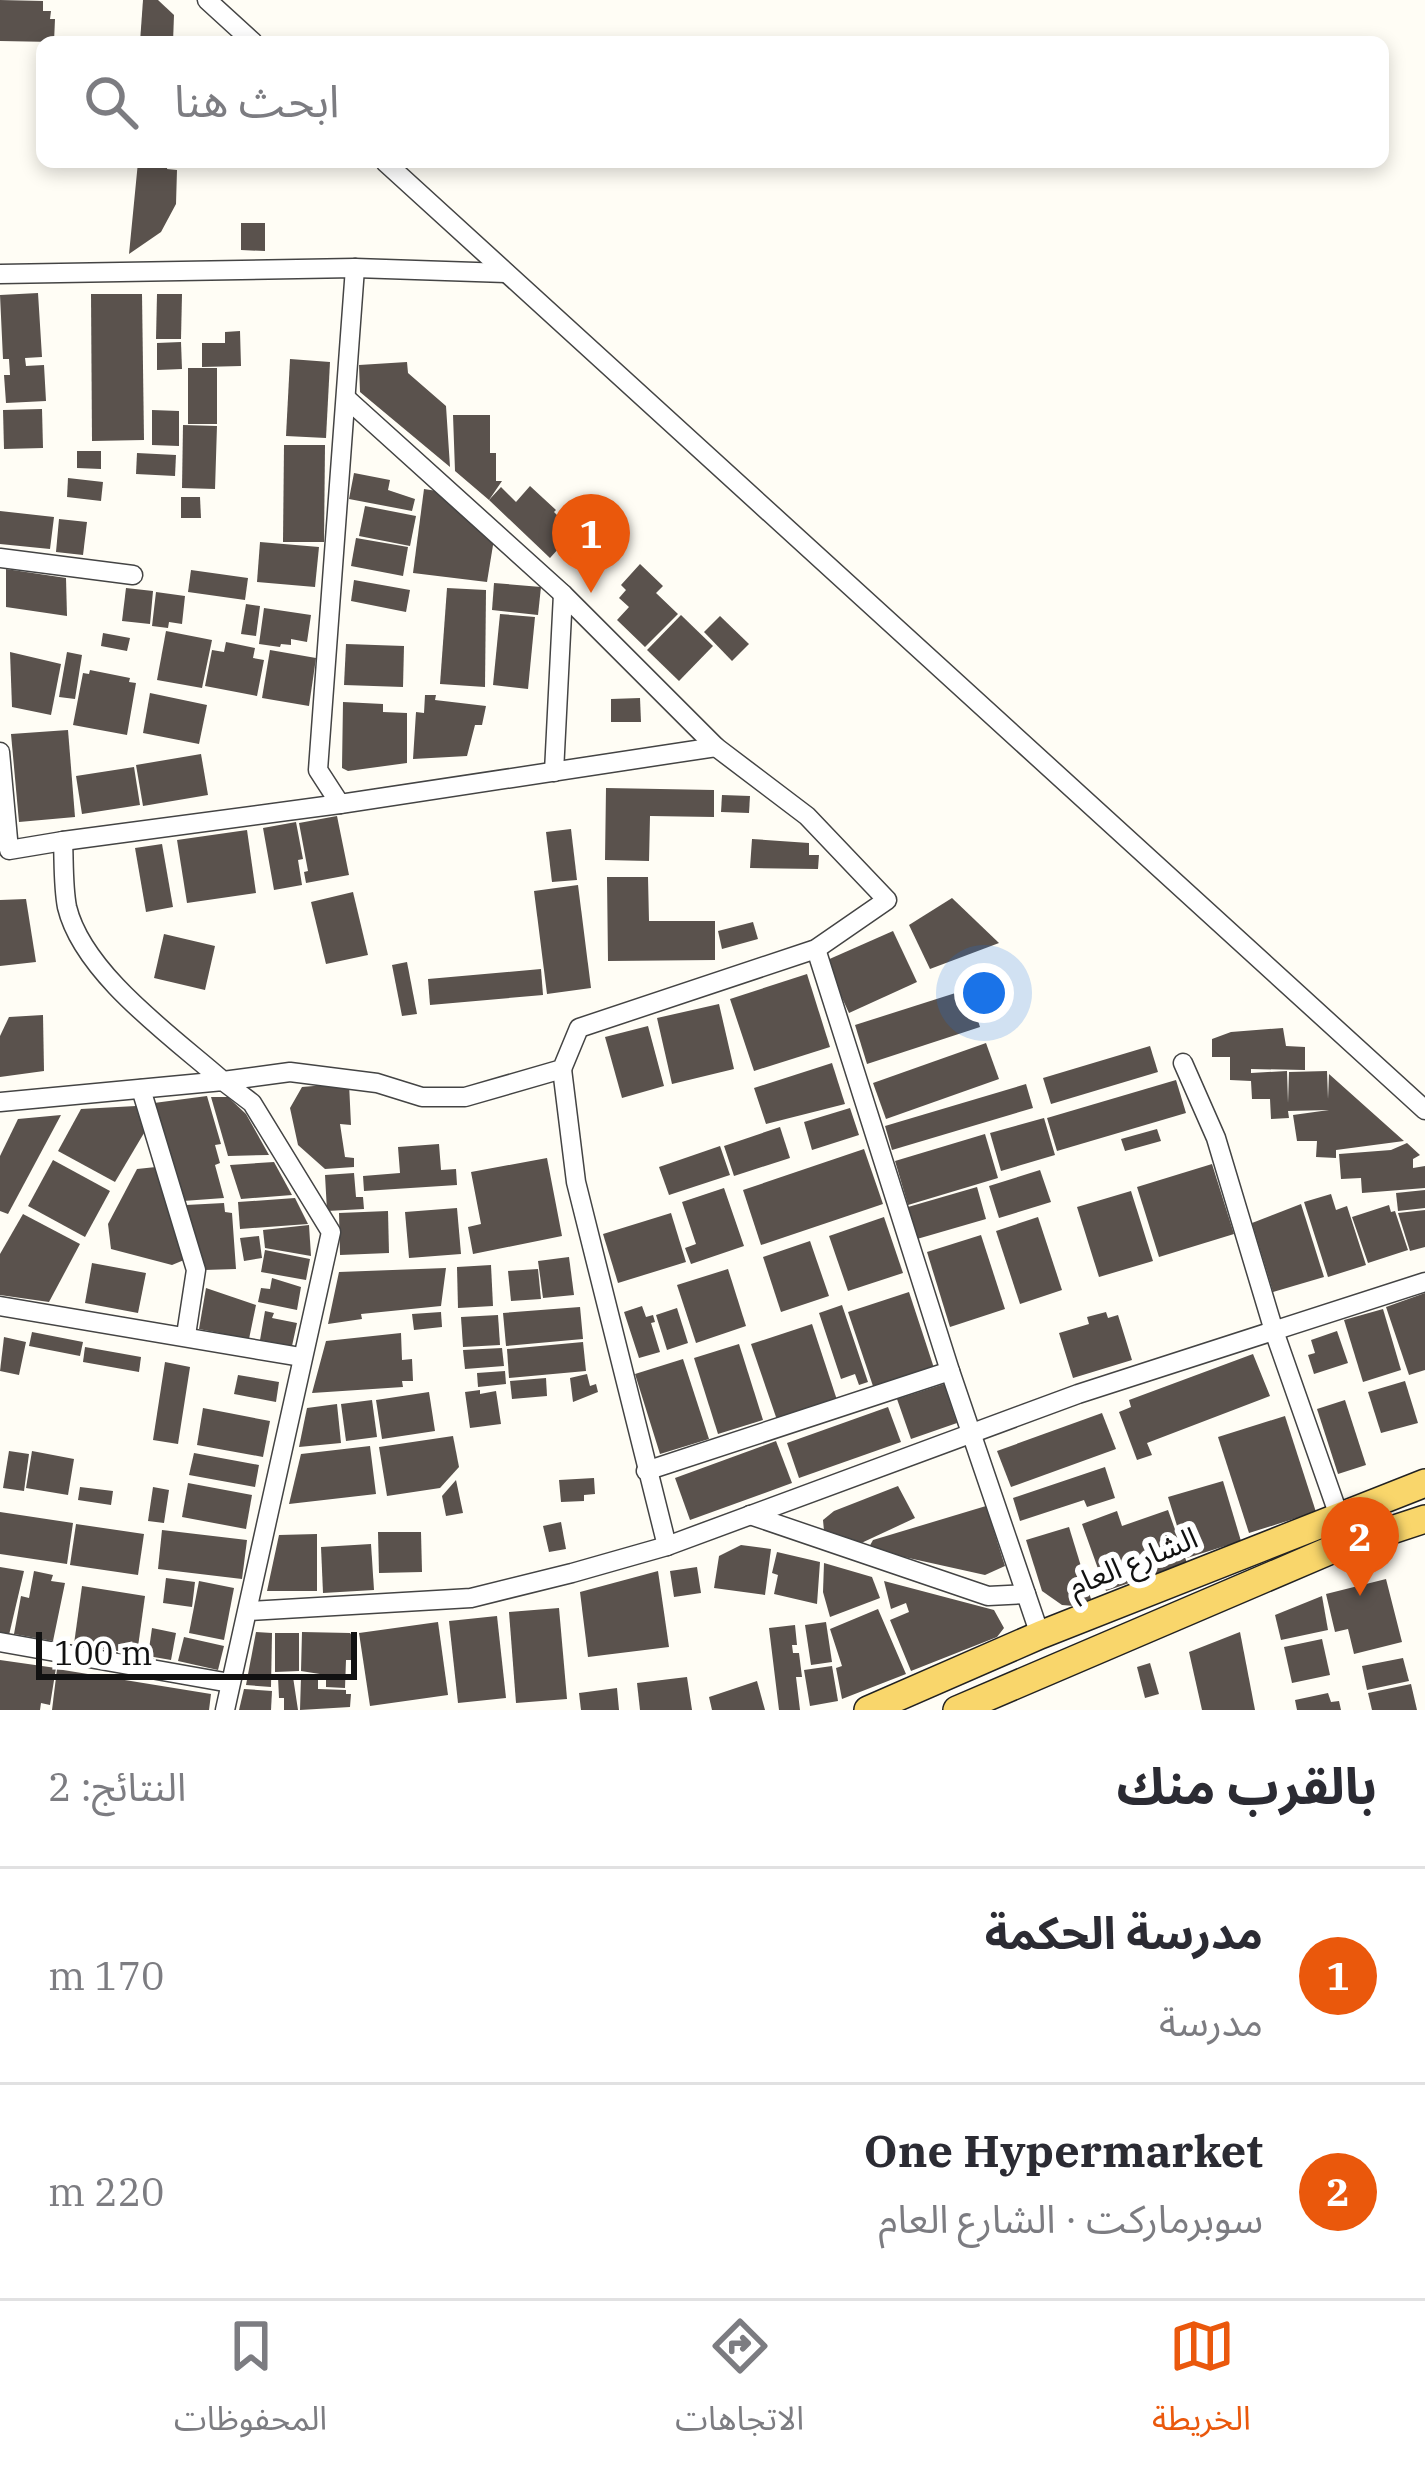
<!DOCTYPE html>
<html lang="ar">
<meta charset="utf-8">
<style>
:root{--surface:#fff;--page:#f7f7f7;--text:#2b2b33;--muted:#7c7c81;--line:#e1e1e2;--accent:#ea580c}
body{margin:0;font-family:"IBM Plex Serif","Noto Sans Arabic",serif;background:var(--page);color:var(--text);direction:rtl}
.scale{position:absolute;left:36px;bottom:30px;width:321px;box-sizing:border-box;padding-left:12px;border:6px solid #111;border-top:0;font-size:33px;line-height:42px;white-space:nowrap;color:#111;-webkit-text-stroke:9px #fff;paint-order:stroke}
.you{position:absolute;left:984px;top:993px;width:42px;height:42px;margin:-30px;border:9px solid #fff;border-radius:50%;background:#1a73e8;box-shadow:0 0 0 18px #1a73e833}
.badge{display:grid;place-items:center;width:78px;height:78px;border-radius:50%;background:var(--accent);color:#fff;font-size:39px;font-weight:700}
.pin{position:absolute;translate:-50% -99px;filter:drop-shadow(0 3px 6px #0008)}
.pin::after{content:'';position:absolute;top:63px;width:42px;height:36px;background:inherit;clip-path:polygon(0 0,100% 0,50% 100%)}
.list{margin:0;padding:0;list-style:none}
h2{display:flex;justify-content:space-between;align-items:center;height:156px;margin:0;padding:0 48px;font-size:51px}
h2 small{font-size:39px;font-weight:400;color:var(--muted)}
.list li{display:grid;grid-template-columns:78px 1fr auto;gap:36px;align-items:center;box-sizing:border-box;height:216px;padding:0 48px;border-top:3px solid var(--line)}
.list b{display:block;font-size:45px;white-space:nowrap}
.list p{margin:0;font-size:39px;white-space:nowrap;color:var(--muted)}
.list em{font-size:39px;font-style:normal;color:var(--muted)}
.icon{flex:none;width:66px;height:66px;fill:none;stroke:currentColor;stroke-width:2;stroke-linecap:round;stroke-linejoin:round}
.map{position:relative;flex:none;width:1425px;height:1710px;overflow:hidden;direction:ltr}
.search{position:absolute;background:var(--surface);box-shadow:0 6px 18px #0003;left:36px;right:36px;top:36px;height:132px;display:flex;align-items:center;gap:30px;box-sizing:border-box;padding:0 42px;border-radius:18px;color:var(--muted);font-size:45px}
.sheet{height:588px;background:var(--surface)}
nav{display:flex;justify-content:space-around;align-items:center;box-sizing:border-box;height:168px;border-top:3px solid var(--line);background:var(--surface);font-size:33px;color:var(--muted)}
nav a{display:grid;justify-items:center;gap:6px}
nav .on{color:var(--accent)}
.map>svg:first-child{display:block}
</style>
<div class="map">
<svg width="1425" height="1710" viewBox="0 0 1425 1710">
<rect width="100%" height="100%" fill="#fffdf5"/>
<g fill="#5a524d">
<path d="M0,0L43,1V11H51L50,19H55L54,42L0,41Z"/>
<path d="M143,0H158L174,15L173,42H140Z"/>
<path d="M138,162H168L167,169L177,170L176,204L161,232L129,254Z"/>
<path d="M241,223H265V251L241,250Z"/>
<path d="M38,293L42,357L25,358L26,366L44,365L46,401L6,403L4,375H10L9,359H3L0,295Z"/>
<path d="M91,294H142L144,440L92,441Z"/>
<path d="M157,294H182L181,339H156Z"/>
<path d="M240,331L241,366L202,367V343H225V332Z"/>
<path d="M181,342L182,369L157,370V343Z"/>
<path d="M290,359L330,362L326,438L286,436Z"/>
<path d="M407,362L408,373L446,406L450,467L360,392L359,365Z"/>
<rect x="188" y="368" width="29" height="56"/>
<path d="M42,409L43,448L4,449L3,410Z"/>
<path d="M152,410L179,411V446L152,445Z"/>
<path d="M453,415H490V453H496V481H502L489,500L455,471Z"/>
<path d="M183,425L217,426L215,489L182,488Z"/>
<path d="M284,445H325L324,542H283Z"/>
<path d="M77,451H101V469L77,468Z"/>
<path d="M137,453L176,455L175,476L136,474Z"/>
<path d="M354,473L390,480L388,490L415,499L412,511L349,499Z"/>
<path d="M68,478L103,482L101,501L67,497Z"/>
<path d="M530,486L556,510L554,512L563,521L558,526L569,537L550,558L489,500L501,487L516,502Z"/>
<path d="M424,489L437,491L494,539L487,582L413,573Z"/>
<path d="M181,497H200L201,518H181Z"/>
<path d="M365,506L416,516L410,546L359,536Z"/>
<path d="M0,511L54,517L50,549L0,544Z"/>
<path d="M59,519L87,522L83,555L56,552Z"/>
<path d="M356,538L408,547L403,576L351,566Z"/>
<path d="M260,542L319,547L315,587L257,582Z"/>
<path d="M640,564L663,586L656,593L678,614L645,647L617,620L629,607L619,598L626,590L621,585Z"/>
<path d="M6,569L66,578L67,616L6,607Z"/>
<path d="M191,570L248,578L245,600L188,592Z"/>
<path d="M354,580L410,590L406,612L351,601Z"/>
<path d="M494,583L541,587L538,615L492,610Z"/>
<path d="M126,588L153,591L150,624L122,621Z"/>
<path d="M447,588L486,590L485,687L440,684Z"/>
<path d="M156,592L185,596L182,624L169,622L168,628L152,626Z"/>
<path d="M246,604L260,606L256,636L241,634Z"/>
<path d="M264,608L311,615L307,642L291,639V645L281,644L280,647L259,644Z"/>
<path d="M500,614L535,617L528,689L493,685Z"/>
<path d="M681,615L713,646L679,681L647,650Z"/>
<path d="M720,616L749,644L732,661L704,632Z"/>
<path d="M166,631L212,640L202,688L157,680Z"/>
<path d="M103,633L130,638L127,651L101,646Z"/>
<path d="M226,642L255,648L253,658L264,660L257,696L205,686L212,650L224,652Z"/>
<path d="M346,644L404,646L403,687L344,685Z"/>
<path d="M270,650L316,658L309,706L262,698Z"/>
<path d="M10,652L61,664L51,715L12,707Z"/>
<path d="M67,652L82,655L75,699L59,697Z"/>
<path d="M90,670L130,678L129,682L136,683L127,735L73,725L83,673L89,674Z"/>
<path d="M150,693L207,705L199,744L143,733Z"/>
<path d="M425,695H436L435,700L486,706L482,725H475L467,756L413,759L416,712L424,713Z"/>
<path d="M640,698L641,722H611V699Z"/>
<path d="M343,702L383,704V712L407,713V763L348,771L342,768Z"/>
<path d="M68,730L75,817L19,822L11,734Z"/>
<path d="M201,754L208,795L143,806L136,765Z"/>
<path d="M134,767L140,805L82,814L76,776Z"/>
<path d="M606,788L714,790V817L650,816L649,861L605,860Z"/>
<path d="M722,795L750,796L749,813L721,812Z"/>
<path d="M337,816L349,875L306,883L304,872L308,871L299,823Z"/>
<path d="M296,822L303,859L298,860L302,885L274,890L263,828Z"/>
<path d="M571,829L577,880L552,882L546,832Z"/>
<path d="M247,830L256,893L187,903L177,840Z"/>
<path d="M752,839L809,843V855H819L818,869L750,868Z"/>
<path d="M162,844L173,907L146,912L135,848Z"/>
<path d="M607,877H648L649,921H715V960L608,961Z"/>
<path d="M578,885L591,988L547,994L534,891Z"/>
<path d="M353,892L368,955L326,964L311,902Z"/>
<path d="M952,898L999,943L930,969L909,925Z"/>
<path d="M26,899L36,962L0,966V900Z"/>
<path d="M753,922L758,939L722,949L718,931Z"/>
<path d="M893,931L917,982L849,1013L825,961Z"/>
<path d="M164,934L215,946L205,990L154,978Z"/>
<path d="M407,962L417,1014L402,1016L392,965Z"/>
<path d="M541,969L543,995L430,1005L428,979Z"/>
<path d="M807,974L830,1047L754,1071L730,999Z"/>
<path d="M968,989L980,1027L867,1064L855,1025Z"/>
<path d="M719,1004L734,1069L672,1084L657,1018Z"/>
<path d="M43,1015L44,1071L0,1077V1036L9,1017Z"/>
<path d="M648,1026L664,1086L622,1098L605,1037Z"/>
<path d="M1283,1028L1286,1046L1305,1047V1070L1251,1069V1073L1287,1071L1288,1103L1289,1072L1327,1071L1328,1099L1329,1074L1404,1141L1336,1150V1158L1316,1157L1317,1141H1297L1293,1115L1329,1110L1288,1111L1289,1118L1271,1119L1270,1099H1252L1251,1081L1230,1080V1057H1212V1039L1231,1032Z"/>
<path d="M986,1043L999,1079L886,1119L873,1083Z"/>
<path d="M1150,1046L1158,1072L1051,1104L1043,1078Z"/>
<path d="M832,1063L845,1104L766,1124L754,1088Z"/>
<path d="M1176,1080L1186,1113L1057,1151L1047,1118Z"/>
<path d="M349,1083L351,1125L340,1124L345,1157L354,1158V1167L325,1169L298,1145L290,1108L302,1087Z"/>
<path d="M1026,1084L1033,1108L892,1150L885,1126Z"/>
<path d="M207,1096L221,1144L215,1145L220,1163L215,1165L224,1198L183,1201L154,1103Z"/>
<path d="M211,1097H228L246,1114L269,1155L228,1156Z"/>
<path d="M136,1106L144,1133L115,1182L58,1151L81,1109Z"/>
<path d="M850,1108L859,1135L812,1150L804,1122Z"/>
<path d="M61,1115L8,1214L0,1211V1156L18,1119Z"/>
<path d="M1044,1118L1055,1155L1001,1171L990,1133Z"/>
<path d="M780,1127L790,1158L734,1176L724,1146Z"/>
<path d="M1157,1129L1161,1141L1125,1151L1121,1139Z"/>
<path d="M985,1134L998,1178L908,1205L895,1161Z"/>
<path d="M1407,1143L1420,1155L1413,1159V1168L1425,1166V1188L1362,1193L1361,1178L1341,1179L1339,1154L1391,1150Z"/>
<path d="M439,1144L441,1170L456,1169L457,1185L364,1191L363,1176L400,1173L398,1147Z"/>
<path d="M720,1146L730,1175L669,1195L659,1167Z"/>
<path d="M864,1149L883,1204L761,1245L743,1190Z"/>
<path d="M547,1158L562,1236L473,1254L468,1227L481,1224L471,1172Z"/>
<path d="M53,1160L110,1191L85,1237L28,1206Z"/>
<path d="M274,1162L292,1195L241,1199L230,1165Z"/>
<path d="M1212,1164L1234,1234L1159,1257L1137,1187Z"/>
<path d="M156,1167L184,1260L172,1265L111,1249L108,1224L137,1169Z"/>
<path d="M1040,1170L1051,1202L999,1218L989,1186Z"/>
<path d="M354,1173L356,1197H363L364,1209L327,1211L325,1175Z"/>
<path d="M977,1187L986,1219L917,1239L908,1207Z"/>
<path d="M724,1188L744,1246L691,1264L685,1248L696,1244L682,1202Z"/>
<path d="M1425,1190V1208L1398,1211L1396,1193Z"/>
<path d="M1131,1191L1153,1261L1099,1277L1077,1207Z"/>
<path d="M1331,1194L1336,1210L1347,1206L1366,1265L1328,1277L1304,1202Z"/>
<path d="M295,1198L308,1224L240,1229L238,1202Z"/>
<path d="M224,1203L225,1212L232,1213L236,1269L204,1270L186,1205Z"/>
<path d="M1301,1204L1324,1277L1273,1292L1252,1223Z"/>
<path d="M1389,1205L1391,1212L1395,1211L1408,1250L1368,1263L1352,1217Z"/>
<path d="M457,1208L461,1254L409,1258L405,1212Z"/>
<path d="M1425,1210V1247L1410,1251L1398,1213Z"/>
<path d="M388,1211L389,1253L340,1255L339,1213Z"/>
<path d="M671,1213L686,1262L618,1283L603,1234Z"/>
<path d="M23,1214L80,1244L49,1302L0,1295V1254Z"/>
<path d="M884,1217L903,1273L848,1291L829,1236Z"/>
<path d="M1038,1217L1062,1290L1020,1304L996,1231Z"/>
<path d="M309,1225L311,1256L265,1248L263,1230Z"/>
<path d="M981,1235L1005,1309L950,1327L927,1252Z"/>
<path d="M259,1236L262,1258L244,1261L240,1238Z"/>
<path d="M810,1241L829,1296L781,1312L763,1257Z"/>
<path d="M265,1250L310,1259L306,1280L261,1272Z"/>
<path d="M569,1257L574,1295L543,1298L538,1261Z"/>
<path d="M92,1263L146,1273L138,1313L85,1303Z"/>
<path d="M491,1265L493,1306L458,1308L457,1267Z"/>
<path d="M446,1268L441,1306L361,1314L362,1319L328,1324L339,1272Z"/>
<path d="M538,1269L541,1299L511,1301L508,1271Z"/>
<path d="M728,1269L746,1326L696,1343L677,1285Z"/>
<path d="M272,1278L301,1287L297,1310L258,1302L261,1288L270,1289Z"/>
<path d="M206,1288L256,1305L249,1339L199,1329Z"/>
<path d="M909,1292L935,1371L875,1392L848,1312Z"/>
<path d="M1425,1293V1370L1409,1375L1386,1307Z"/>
<path d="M842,1305L868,1382L859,1385L855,1374L841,1379L819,1313Z"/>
<path d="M642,1306L646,1317L653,1315L655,1322L651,1323L660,1352L639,1358L624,1312Z"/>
<path d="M580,1307L583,1339L506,1346L503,1313Z"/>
<path d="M677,1308L688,1343L667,1350L656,1315Z"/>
<path d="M1383,1309L1401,1370L1363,1382L1344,1320Z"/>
<path d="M265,1311L274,1313L272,1318L297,1323L292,1346L260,1340Z"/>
<path d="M441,1312L442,1327L414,1330L412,1314Z"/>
<path d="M1106,1312L1108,1318L1118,1315L1132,1360L1073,1378L1059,1333L1089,1324L1087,1317Z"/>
<path d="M498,1315L500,1345L463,1347L461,1317Z"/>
<path d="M812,1324L837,1400L777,1420L751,1344Z"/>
<path d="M1337,1331L1348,1363L1314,1374L1308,1355L1315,1353L1311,1340Z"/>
<path d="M32,1332L83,1342L80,1356L29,1346Z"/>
<path d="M401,1333L402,1360L412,1359L413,1381H402L403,1387L312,1393L326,1341Z"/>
<path d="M4,1337L26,1342L19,1375L0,1371Z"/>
<path d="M583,1342L586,1371L509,1378L507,1349Z"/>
<path d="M739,1344L763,1420L718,1434L694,1358Z"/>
<path d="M85,1347L141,1357L139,1372L83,1362Z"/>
<path d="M502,1348L504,1366L465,1369L463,1350Z"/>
<path d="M1253,1354L1270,1396L1147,1443L1152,1455L1137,1460L1119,1412L1131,1407L1129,1400Z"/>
<path d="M683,1359L709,1439L660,1454L635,1374Z"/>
<path d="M165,1362L190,1367L178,1444L153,1440Z"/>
<path d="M505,1371L506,1384L478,1387L477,1373Z"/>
<path d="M587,1374L590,1386L596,1384L598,1392L573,1402L570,1378Z"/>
<path d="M238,1375L279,1382L276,1402L234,1394Z"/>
<path d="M546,1378L547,1396L512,1399L510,1381Z"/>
<path d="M1405,1381L1418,1423L1381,1433L1368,1392Z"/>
<path d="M944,1384L957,1423L911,1439L897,1399Z"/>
<path d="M480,1390V1394L496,1391L501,1424L470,1428L465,1392Z"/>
<path d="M429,1392L435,1431L382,1439L376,1400Z"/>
<path d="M372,1400L377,1437L346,1441L341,1404Z"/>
<path d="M1345,1400L1366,1465L1338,1474L1317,1409Z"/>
<path d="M337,1404L341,1443L299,1447L307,1408Z"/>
<path d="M888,1407L901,1442L799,1478L787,1443Z"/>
<path d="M203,1408L270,1421L263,1457L197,1445Z"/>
<path d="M1102,1413L1116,1449L1011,1487L997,1451Z"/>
<path d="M1285,1416L1316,1512L1249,1533L1218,1437Z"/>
<path d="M453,1436L459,1467L440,1488L387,1496L379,1447Z"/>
<path d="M776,1441L792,1483L690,1520L675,1478Z"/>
<path d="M370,1446L376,1494L289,1504L301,1454Z"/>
<path d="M9,1451L29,1454L24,1491L3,1488Z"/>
<path d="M32,1451L74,1459L68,1495L26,1488Z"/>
<path d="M194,1453L259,1465L255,1487L189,1475Z"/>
<path d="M1105,1467L1115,1498L1087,1507L1084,1500L1020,1521L1013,1498Z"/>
<path d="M594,1478L595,1494L584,1495V1501L561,1502L559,1480Z"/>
<path d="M456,1480L463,1513L446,1516L442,1496Z"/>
<path d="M1223,1481L1241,1541L1187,1558L1168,1497Z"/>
<path d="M188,1483L252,1495L246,1529L182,1517Z"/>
<path d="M898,1486L915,1518L857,1545L824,1531L823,1520L834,1511Z"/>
<path d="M80,1487L113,1491L111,1505L78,1500Z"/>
<path d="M153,1487L169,1490L164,1523L148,1521Z"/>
<path d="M986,1506L1005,1566L985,1575L868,1549L873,1540Z"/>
<path d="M1168,1510L1187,1563L1106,1591L1082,1524L1117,1511L1122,1526Z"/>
<path d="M0,1512L73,1523L67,1564L0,1554Z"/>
<path d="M561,1522L566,1549L549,1552L543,1526Z"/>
<path d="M76,1524L144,1534L138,1575L70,1565Z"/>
<path d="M1069,1527L1091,1599L1074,1606L1062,1605L1042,1591L1026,1540Z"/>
<path d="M162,1530L247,1540L242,1579L158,1569Z"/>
<path d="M378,1532H421L422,1572L379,1573Z"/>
<path d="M317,1534V1591H267L279,1535Z"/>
<path d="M371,1544L374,1590L323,1593L321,1547Z"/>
<path d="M741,1545L771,1549L765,1595L714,1588L719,1556Z"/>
<path d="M777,1552L820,1562L817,1604L774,1594L778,1575L772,1573Z"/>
<path d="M824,1563L872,1577L880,1598L830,1617L823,1592Z"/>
<path d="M0,1567L24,1571L9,1635L0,1633Z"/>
<path d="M697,1567L701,1593L674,1597L670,1571Z"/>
<path d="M34,1571L53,1575L51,1581L65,1583L53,1641L14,1634L21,1596L29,1598Z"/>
<path d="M658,1571L669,1647L588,1657L580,1592Z"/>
<path d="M166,1578L195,1582L192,1607L163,1603Z"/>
<path d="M1386,1579L1402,1642L1354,1654L1348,1629L1335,1632L1326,1594Z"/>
<path d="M199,1581L234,1588L224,1640L189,1633Z"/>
<path d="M884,1581L994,1610L1004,1628L997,1637L911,1671L890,1620L909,1612L906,1603L891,1609Z"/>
<path d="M82,1586L145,1596L137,1654L74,1644Z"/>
<path d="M1322,1596L1328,1630L1281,1640L1275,1615Z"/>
<path d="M559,1608L567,1699L516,1703L509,1612Z"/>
<path d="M878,1609L906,1674L842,1699L836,1668L842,1666L830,1629Z"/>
<path d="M497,1616L506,1698L458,1703L449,1621Z"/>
<path d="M438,1622L448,1695L370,1706L359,1633Z"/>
<path d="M826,1622L832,1662L811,1665L805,1625Z"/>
<path d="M795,1625L797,1645H792L793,1653H799L802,1677H796L800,1710H779L769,1628Z"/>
<path d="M152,1628L176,1633L171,1660L148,1656Z"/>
<path d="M256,1632L272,1633L271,1687L246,1685Z"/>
<path d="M302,1632L350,1633L353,1637V1660H346L345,1688L326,1687V1675L301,1671Z"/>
<path d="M1240,1632L1255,1710H1202L1189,1652Z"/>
<path d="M275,1633H299V1671L275,1672Z"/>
<path d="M184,1637L224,1646L218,1670L178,1661Z"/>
<path d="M1322,1639L1330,1675L1292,1683L1284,1647Z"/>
<path d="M1403,1658L1409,1681L1367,1690L1362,1666Z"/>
<path d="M0,1660L56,1668L50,1705L41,1703L40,1710H0Z"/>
<path d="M1150,1663L1159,1694L1145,1698L1137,1667Z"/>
<path d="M832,1666L838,1701L810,1706L804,1670Z"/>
<path d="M57,1669L211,1694L209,1710H52Z"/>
<path d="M278,1677H293L298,1710H284V1698H279Z"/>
<path d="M301,1677L318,1678V1689L346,1690V1694H351L350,1707L300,1710Z"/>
<path d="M687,1677L692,1710H640L637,1683Z"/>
<path d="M757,1681L765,1710H712L709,1697Z"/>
<path d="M1411,1684L1417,1710H1372L1368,1693Z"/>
<path d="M617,1688L619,1710H581L579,1693Z"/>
<path d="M244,1689L272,1691L271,1710H239Z"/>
<path d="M1328,1693L1331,1702L1339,1701L1341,1710H1297L1295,1700Z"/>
</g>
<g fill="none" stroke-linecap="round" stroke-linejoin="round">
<defs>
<g id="street">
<path d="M207,0L253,42"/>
<path d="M385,162L1425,1110"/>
<path d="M0,274L355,268L506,273"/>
<path d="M346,398L563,594L716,747"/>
<path d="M0,558L133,575"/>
<path d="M0,752L9,850L63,841C64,862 63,886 67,907C83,974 173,1037 223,1081L290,1072L377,1083L422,1097H465L562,1069L579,1028L816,949L887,900L807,816L716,747L340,804L318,770L355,268"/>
<path d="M554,772L563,594"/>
<path d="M63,841L340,804"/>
<path d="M816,949L950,1371L1040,1635"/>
<path d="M1183,1063L1216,1138L1274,1331L1339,1516"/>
<path d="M562,1069L576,1182L667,1546"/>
<path d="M141,1089L196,1270L186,1335"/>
<path d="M0,1102L223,1081L252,1103L331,1232L225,1710"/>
<path d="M0,1306L301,1357"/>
<path d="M646,1471L950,1371"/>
<path d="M750,1515L988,1596L1026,1594"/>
<path d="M249,1611L471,1598L572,1573L667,1546L1078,1394L1425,1282"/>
<path d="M0,1642L230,1683"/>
</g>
<g id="primary">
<path d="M868,1710L1040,1635L1425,1483"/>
<path d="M957,1710L1331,1550L1425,1519"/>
</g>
</defs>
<use href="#street" stroke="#444" stroke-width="21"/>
<use href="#primary" stroke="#222" stroke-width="30"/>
<use href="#street" stroke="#fff" stroke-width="18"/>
<use href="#primary" stroke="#f9d66b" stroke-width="27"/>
</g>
<g text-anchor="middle" stroke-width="12" stroke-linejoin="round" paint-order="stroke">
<g font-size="30" fill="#111" stroke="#fff">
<text transform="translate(1133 1562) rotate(-22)" y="10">الشارع العام</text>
</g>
</g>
</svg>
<div class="scale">100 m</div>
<div class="you"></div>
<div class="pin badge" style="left:591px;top:593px">1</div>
<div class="pin badge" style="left:1360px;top:1596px">2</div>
<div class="search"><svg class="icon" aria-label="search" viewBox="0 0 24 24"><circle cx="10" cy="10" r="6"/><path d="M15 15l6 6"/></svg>ابحث هنا</div>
</div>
<section class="sheet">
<h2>بالقرب منك<small>النتائج: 2</small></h2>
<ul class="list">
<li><span class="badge">1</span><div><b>مدرسة الحكمة</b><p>مدرسة</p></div><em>170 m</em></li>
<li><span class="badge">2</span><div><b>One Hypermarket</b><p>سوبرماركت · الشارع العام</p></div><em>220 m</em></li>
</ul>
</section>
<nav>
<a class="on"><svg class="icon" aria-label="map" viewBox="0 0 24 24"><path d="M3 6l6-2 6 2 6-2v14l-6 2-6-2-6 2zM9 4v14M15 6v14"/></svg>الخريطة</a>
<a><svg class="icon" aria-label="directions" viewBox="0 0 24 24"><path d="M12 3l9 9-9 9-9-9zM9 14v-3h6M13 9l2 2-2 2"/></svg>الاتجاهات</a>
<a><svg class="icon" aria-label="saved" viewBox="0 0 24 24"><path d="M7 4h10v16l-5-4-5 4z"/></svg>المحفوظات</a>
</nav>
